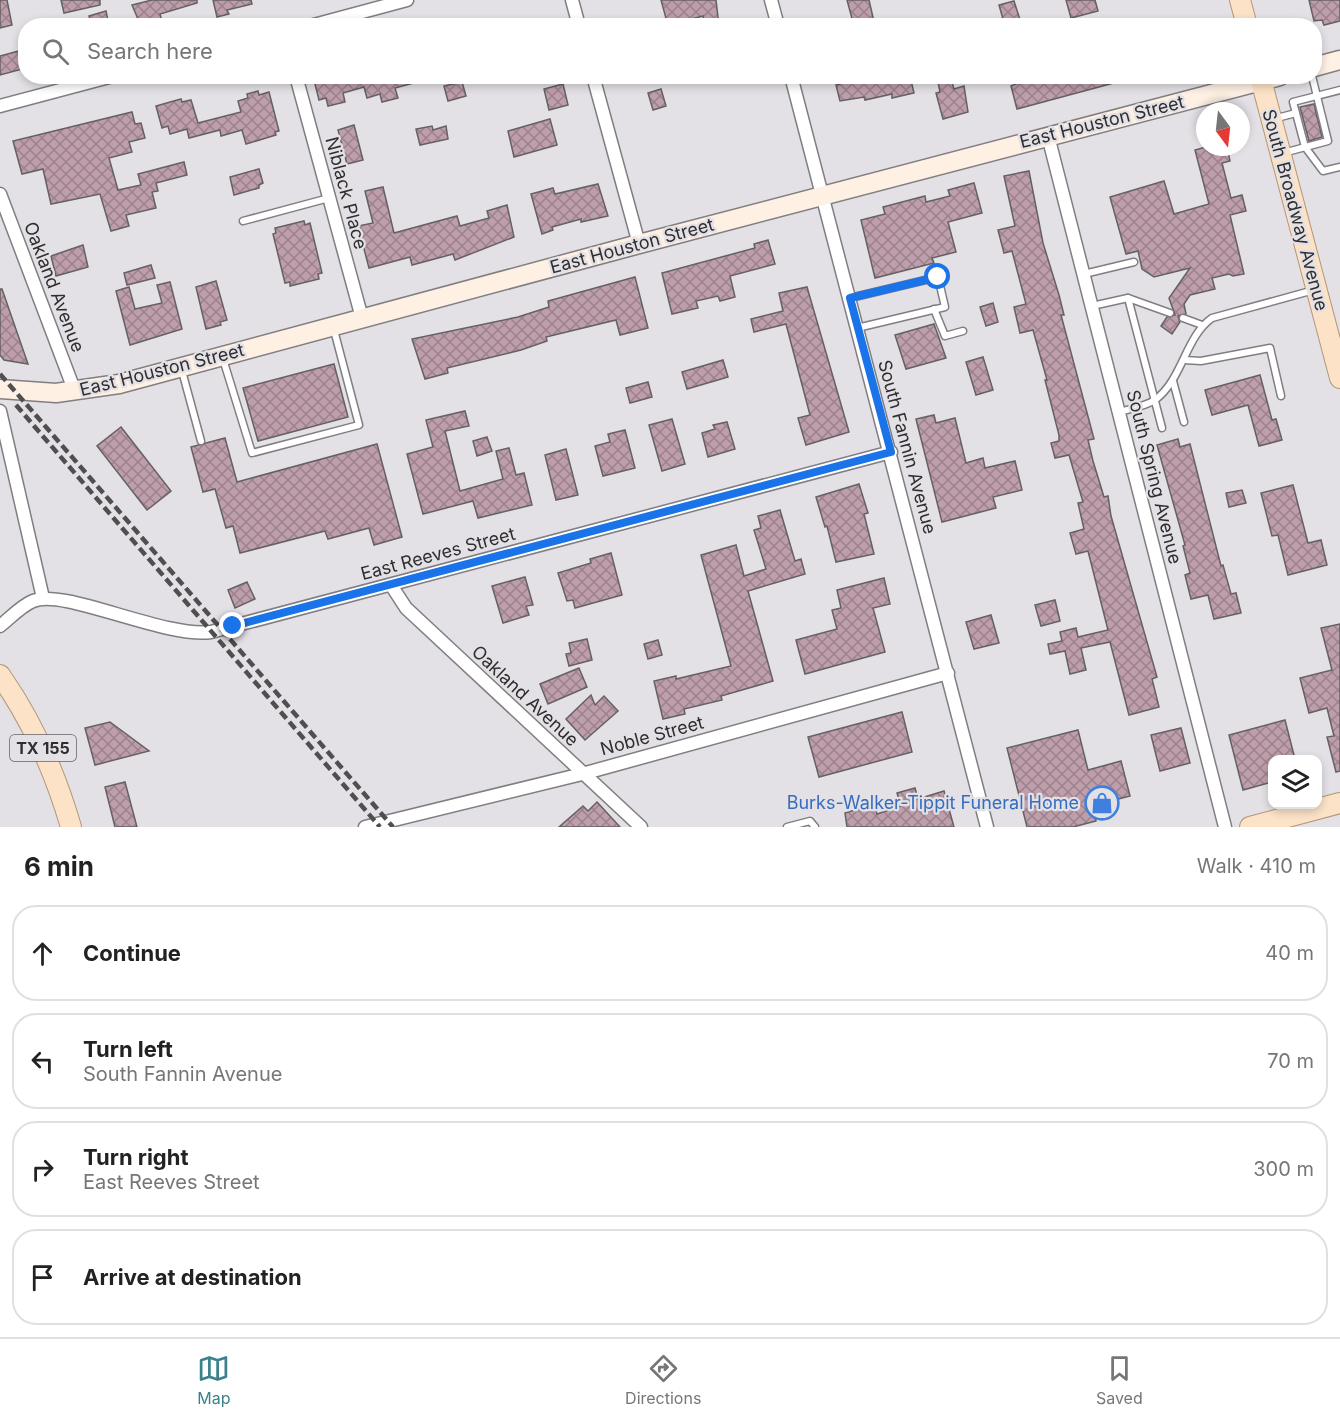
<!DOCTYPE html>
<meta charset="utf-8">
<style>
:root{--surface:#fff;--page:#f2f2f2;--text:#222;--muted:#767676;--line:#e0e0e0;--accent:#3c828d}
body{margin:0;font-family:Inter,sans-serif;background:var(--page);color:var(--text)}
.controls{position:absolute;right:18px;bottom:18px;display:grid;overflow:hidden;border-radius:12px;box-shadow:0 3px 9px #0003}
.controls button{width:54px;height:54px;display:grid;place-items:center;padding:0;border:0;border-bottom:2px solid var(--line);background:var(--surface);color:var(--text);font:30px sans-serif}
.compass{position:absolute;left:1196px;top:102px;width:54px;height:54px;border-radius:50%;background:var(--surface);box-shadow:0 3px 9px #0003;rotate:165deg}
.stop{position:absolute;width:18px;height:18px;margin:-14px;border:4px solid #1a73e8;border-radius:50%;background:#fff}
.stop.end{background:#1a73e8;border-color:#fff;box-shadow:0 2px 6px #0008}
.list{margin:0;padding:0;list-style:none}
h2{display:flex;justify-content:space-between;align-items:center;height:78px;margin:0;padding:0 24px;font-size:26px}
h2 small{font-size:20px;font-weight:400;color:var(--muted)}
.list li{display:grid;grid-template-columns:39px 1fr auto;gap:18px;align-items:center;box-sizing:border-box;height:96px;margin:0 12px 12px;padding:0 12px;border:2px solid var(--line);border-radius:24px}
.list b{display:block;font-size:22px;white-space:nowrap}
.list p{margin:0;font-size:20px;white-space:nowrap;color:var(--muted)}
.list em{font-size:20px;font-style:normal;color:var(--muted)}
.icon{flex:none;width:33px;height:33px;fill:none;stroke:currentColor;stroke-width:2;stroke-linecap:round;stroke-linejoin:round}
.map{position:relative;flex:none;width:1340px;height:827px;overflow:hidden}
.search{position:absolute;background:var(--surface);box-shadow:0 3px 9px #0003;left:18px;right:18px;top:18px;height:66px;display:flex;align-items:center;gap:15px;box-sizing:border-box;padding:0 21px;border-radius:24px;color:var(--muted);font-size:22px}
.sheet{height:510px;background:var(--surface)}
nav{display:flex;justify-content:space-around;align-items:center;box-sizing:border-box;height:84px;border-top:2px solid var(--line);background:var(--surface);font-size:16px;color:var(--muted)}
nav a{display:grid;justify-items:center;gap:3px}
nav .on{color:var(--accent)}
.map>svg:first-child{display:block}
</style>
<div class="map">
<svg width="1340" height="827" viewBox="0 0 1340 827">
<defs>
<pattern id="building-cross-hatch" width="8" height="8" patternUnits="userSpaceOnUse" patternTransform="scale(1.5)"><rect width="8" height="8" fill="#be9eab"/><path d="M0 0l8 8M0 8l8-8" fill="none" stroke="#9b818c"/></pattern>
</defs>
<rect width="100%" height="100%" fill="#e3e1e5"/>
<g fill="url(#building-cross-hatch)" stroke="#656062" stroke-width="1.5">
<path d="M0,0H7L12,25L0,28Z"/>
<path d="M61,0H100V5L64,13Z"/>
<path d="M152,0H197V3L160,14L163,26H141L132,5Z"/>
<path d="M213,0H251L252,4L227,10L229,14L217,17Z"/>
<path d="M661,0H716L719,26H705L703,16L673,24L672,21L667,22Z"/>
<path d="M847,0H869L875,26H854Z"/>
<path d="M1066,0H1095L1098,11L1071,18Z"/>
<path d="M1309,0H1340V21L1324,25L1322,20L1314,21Z"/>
<path d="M1014,1L1022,26H1005L999,5Z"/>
<path d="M106,11L109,26H92L89,16Z"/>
<path d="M26,49V68L0,75V56Z"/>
<path d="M313,76H339L340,81L358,76H424L425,80L395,88L398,98L382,102L380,94L367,98L364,87L343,93L345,102L328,106L326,98L319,100Z"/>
<path d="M841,76H910L914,93L892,98V94L865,100L864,97L840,101L836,85L843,83Z"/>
<path d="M1034,76H1124L1125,80L1017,109L1011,86Z"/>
<path d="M951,79L954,89L964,86L968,112L943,119L936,93L940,92L938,82Z"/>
<path d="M462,82L466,96L448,101L444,86Z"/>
<path d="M563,84L568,105L549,110L544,89Z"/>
<path d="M661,89L666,106L653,110L648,93Z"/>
<path d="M258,91L259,95L269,92L279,131L275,132L276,135L246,144L242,130L221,136L220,130L189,138L187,129L170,134L168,126L162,128L156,106L181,99L182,102L191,100L198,123L241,112L238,101L248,98L247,94Z"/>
<path d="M1314,104L1322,137L1309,141L1300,107Z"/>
<path d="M132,112L135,124L141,123L145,138L129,142L132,152L109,158L118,190L141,185L138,174L184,162L187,175L156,183L158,191L152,192L156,208L126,215L129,226L111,231L100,194L51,204L43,169L22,174L13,141Z"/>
<path d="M550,119L557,145L514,157L508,131Z"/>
<path d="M354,125L363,160L347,164L338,130Z"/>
<path d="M432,126L433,130L446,126L448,139L420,145L416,129Z"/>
<path d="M1206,147H1227L1230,161L1222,163L1231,198L1242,195L1246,211L1230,215L1244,274L1233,276L1229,274L1212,278L1215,289L1190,295L1184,304L1186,314L1178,316L1180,322L1172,334L1161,326L1167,317L1175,315L1169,298L1190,268L1154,277L1142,269L1138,251L1126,254L1110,197L1164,181L1174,214L1209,204L1195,150Z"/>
<path d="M259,169L263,183L259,185V188L234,195L230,177Z"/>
<path d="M1029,171L1043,243L1059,295L1064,315H1061L1094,439L1088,440L1093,461L1104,497L1108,496L1111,516L1157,677L1152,679L1159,707L1129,715L1110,642L1081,648L1086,670L1070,674L1065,651L1050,654L1048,644L1062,641L1060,632L1076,628L1078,637L1108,630L1088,551L1076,554L1070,533L1084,529L1078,503L1083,502L1069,455L1055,458L1051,443L1059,441V435L1045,380H1047L1033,330L1020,333L1014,307L1026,304L1012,251L1004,253L998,230L1015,226L1004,176Z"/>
<path d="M974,183L982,213L948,222L956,252L932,258L934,263L875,278L861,220L885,214L883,207L925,196L926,202L950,196L948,190Z"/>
<path d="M598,184L608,216L581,222V219L552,227L553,230L542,234L531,194L553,188L555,194Z"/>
<path d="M383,187L394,233L457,216L460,226L489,218L487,211L507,205L514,237L455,260L453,254L412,265L410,257L369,268L358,226L373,223L365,191Z"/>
<path d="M304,221L305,225L310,223L322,273L318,274L319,279L290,286V282L285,283L273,234L276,233L275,228Z"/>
<path d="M768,240L775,264L730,276L735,297L720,301L718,296L696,301L698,308L672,314L662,273L755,248L754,244Z"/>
<path d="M83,245L88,267L56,276L51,256Z"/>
<path d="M151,265L155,278L127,285L124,273Z"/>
<path d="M635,277L648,328L620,335L616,320L546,337L547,341L521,350L447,368L448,373L425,379L412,339L518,317L549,307L548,301Z"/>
<path d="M216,281L227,320L220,322L221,325L206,329L196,287Z"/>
<path d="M170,282L182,329L130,345L116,291L129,287L135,309L162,303L157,285Z"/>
<path d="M807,287L849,432L806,445L798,418L810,415L786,324L754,332L751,319L783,311L779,293Z"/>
<path d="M0,289H2L28,364L4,360L0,355Z"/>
<path d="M993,303L998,322L986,326L980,307Z"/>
<path d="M934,324L946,358L906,369L895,335Z"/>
<path d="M983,357L993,390L976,395L966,362Z"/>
<path d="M723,360L728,377L687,389L682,372Z"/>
<path d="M334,364L348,417L258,441L243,388Z"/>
<path d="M1260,375L1272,420L1276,419L1282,440L1259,446L1248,405L1212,415L1205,390Z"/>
<path d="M648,382L652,397L630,403L626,388Z"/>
<path d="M465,411L469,426L445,431L460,491L503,479L496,451L509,448L516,475L524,473L532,505L478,518L473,501L423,514L407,454L433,447L426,420Z"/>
<path d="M934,415L936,423L955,418L966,463L983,458L985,468L1015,461L1022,490L993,497L996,508L942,522L916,419Z"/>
<path d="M672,419L685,464L662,471L649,425Z"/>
<path d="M727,422L735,449L708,457L702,433L715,429L713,425Z"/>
<path d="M121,427L171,491L147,510L97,446Z"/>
<path d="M625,430L635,468L603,476L595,446L610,442L608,434Z"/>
<path d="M487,437L492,451L477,456L473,441Z"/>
<path d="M225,438L237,482L377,444L402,537L374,545L369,528L328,539L325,531L240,553L233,526L226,528L215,489L203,492L191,447Z"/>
<path d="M1178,439L1180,447L1190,444L1221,566L1223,565L1231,594L1236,593L1241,613L1214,619L1208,595L1191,599L1185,575L1190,573L1183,546L1185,545L1157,445Z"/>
<path d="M566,449L578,495L556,500L545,455Z"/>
<path d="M859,484L868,513L864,514L874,554L836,562L827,526L825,527L816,497Z"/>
<path d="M1293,485L1308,543L1321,540L1327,565L1288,575L1278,535L1272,536L1261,493Z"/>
<path d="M1242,490L1246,503L1229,507L1226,493Z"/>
<path d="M780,510L795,561L801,559L805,574L748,591L773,681L721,696L722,700L684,709L685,714L663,719L654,681L676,676V679L731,666L701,555L736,545L744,576L766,569L754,530L761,528L758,516Z"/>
<path d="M611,553L622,595L575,608L573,600L567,601L558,573L591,563L590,559Z"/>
<path d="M525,577L533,605L526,606L529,615L503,623L492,586Z"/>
<path d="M884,578L890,604L873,608L885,652L805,674L796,640L837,629L832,610L841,608L837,590Z"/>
<path d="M247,582L255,599L235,608L228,590Z"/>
<path d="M1055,600L1060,621L1041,626L1035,605Z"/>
<path d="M991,615L999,643L974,649L966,622Z"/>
<path d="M1340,624V771L1336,772L1327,737L1334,736L1327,708L1309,713L1300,678L1332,670L1321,628Z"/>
<path d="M587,639L592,660L569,666L566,654L571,653L569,643Z"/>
<path d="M658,640L662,655L648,659L644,644Z"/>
<path d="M579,668L587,687L548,704L540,684Z"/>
<path d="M591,695L595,705L604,696L618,711L585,740L566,719Z"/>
<path d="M902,712L912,752L819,777L808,737Z"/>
<path d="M1285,720L1295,759H1272V782L1243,790L1229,735Z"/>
<path d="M110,722L149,751L95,765L85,728Z"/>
<path d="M1181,728L1190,763L1160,771L1151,735Z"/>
<path d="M1078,730L1088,770L1121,761L1130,796L1092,806L1096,821L1073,827H1027L1007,748Z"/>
<path d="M125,782L137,827H115L105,787Z"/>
<path d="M915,788L918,799L944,791L954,827H847L845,813L874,804L877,814L901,806L897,793Z"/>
<path d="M597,802L620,827H559L583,806L588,811Z"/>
</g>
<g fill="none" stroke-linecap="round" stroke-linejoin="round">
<defs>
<g id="lane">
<path d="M1340,90L1293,102L1305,147L1323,171L1340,167"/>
<path d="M1273,119L1296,113"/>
<path d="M1283,153L1328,141L1312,76"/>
<path d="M243,221L329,198"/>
<path d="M1084,274L1134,262"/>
<path d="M850,298L938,277L945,307L857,328"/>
<path d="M1128,298L1162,428"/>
<path d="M1092,306L1128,298L1170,313"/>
<path d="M934,309L945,336L963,331"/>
<path d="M1183,318L1202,325"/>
<path d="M223,359L252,453L359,425L334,330"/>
<path d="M1184,360L1201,361L1270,348L1281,396"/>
<path d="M182,371L201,441"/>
<path d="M1173,381L1184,422"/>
<path d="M1119,412C1130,409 1146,406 1155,400C1183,379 1185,337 1212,318L1314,290"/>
<path d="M787,827L810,821L815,827"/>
</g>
<g id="street">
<path d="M572,0L579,26"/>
<path d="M771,0L778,26"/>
<path d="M310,26L407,0"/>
<path d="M296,76L362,318"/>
<path d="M593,76L639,244"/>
<path d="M791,76L987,827"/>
<path d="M0,106L113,76"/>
<path d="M1048,136L1225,827"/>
<path d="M0,194L75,392"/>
<path d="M0,411L43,598"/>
<path d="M391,585L406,608L641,827"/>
<path d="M0,626C10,618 21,606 33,601C64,588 163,638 211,632L891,452"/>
<path d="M365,827L582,774L948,673"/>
</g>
<g id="secondary">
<path d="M1314,67L1340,60"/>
<path d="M0,389L56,393L119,384L639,244L1280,76"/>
</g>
<g id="primary">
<path d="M1240,0L1247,26"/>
<path d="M1260,76L1340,378"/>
<path d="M0,675C33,722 55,772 71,827"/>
<path d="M1250,827L1340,803"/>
</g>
</defs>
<use href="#lane" stroke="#807e82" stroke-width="9"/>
<use href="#street" stroke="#807e82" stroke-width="15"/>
<use href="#secondary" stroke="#807e82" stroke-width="21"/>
<use href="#primary" stroke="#b39679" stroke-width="22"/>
<use href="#lane" stroke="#fff" stroke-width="6"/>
<use href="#street" stroke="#fff" stroke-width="12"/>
<use href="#secondary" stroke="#fef0e3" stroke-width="18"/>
<use href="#primary" stroke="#fce2c7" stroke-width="20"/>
<g stroke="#4f4e51" stroke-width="4.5" stroke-dasharray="9 4.5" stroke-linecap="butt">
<path d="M0,374L393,827"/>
<path d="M16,405L380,827"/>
</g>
</g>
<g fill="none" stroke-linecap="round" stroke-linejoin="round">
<path stroke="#1a73e8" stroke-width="8" d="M233,626L891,452L850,298L938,277"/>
</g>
<defs>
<symbol id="shop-ring" viewBox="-11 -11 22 22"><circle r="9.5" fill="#e3e1e5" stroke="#3f7fe0" stroke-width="1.5"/><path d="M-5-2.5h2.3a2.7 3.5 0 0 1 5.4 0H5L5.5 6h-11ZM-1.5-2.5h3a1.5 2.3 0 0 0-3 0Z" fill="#3f7fe0"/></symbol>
</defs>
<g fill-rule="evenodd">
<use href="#shop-ring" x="1083" y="784" width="38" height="38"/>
</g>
<g text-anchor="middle" stroke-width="4.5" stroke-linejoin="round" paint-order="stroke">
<rect fill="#e3e1e5" stroke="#646366" stroke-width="1.5" x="10" y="735" width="66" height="26" rx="4.5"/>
<g font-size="16" font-weight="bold" fill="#2e2d2f">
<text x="43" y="754">TX 155</text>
</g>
<g font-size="18" fill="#2e2d2f" stroke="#e3e1e5">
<text transform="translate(1102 122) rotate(-14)" y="6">East Houston Street</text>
<text transform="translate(346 193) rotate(75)" y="6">Niblack Place</text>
<text transform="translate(1295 210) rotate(75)" y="6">South Broadway Avenue</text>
<text transform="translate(632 246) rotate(-15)" y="6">East Houston Street</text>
<text transform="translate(54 287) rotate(69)" y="6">Oakland Avenue</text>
<text transform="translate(162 370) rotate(-14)" y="6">East Houston Street</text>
<text transform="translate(907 447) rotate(75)" y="6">South Fannin Avenue</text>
<text transform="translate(1154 477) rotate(76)" y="6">South Spring Avenue</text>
<text transform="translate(438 554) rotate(-15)" y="6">East Reeves Street</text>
<text transform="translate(525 696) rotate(43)" y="6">Oakland Avenue</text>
<text transform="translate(652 736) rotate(-15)" y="6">Noble Street</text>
</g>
<g font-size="18" fill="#366cbe" stroke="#e3e1e5" text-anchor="end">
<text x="1079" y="809">Burks-Walker-Tippit Funeral Home</text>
</g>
</g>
</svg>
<div class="controls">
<button><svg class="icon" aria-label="layers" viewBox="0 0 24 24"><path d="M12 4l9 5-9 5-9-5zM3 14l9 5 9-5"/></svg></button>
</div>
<svg class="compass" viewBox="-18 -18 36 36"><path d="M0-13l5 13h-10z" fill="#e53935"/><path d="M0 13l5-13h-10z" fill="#767676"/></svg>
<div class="stop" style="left:938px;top:277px"></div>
<div class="stop end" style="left:233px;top:626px"></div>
<div class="search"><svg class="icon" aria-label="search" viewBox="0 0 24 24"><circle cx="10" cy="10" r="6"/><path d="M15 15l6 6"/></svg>Search here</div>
</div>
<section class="sheet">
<h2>6 min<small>Walk · 410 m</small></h2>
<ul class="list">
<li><svg class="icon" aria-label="ahead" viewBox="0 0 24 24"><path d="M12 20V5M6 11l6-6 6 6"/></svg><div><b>Continue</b></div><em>40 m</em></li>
<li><svg class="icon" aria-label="left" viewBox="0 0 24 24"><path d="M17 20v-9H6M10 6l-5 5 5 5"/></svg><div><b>Turn left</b><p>South Fannin Avenue</p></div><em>70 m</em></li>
<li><svg class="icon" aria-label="right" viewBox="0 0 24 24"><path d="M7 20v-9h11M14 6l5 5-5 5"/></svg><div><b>Turn right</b><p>East Reeves Street</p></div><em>300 m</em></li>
<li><svg class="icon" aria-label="arrive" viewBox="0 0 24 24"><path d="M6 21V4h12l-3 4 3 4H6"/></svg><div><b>Arrive at destination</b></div></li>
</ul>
</section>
<nav>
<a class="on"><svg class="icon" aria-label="map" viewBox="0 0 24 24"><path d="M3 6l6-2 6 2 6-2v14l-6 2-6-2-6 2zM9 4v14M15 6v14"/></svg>Map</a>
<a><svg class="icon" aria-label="directions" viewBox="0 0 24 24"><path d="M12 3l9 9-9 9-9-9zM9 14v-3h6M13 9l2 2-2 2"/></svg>Directions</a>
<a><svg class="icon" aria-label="saved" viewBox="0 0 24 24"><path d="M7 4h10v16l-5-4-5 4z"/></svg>Saved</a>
</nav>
